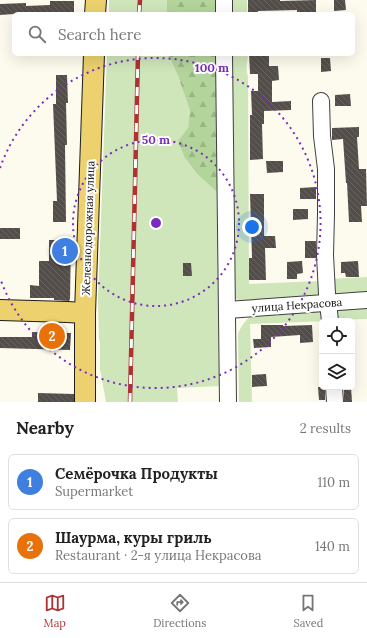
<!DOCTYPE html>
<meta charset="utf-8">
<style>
:root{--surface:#fff;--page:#f2f2f2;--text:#222;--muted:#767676;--line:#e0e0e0;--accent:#b03134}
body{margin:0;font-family:Lora,serif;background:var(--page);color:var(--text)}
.controls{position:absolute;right:12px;bottom:12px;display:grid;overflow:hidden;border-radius:6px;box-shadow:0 4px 16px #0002}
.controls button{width:36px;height:36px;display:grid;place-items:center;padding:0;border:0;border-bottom:1px solid var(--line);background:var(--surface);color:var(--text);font:20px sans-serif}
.you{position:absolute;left:252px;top:227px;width:14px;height:14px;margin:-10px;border:3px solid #fff;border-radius:50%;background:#1a73e8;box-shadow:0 0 0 6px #1a73e833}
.badge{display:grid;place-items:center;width:26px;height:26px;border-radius:50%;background:var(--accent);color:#fff;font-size:13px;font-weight:700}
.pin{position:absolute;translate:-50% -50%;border:2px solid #fff;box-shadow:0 1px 4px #0006}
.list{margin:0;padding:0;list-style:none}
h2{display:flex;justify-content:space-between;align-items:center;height:52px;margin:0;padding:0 16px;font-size:17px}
h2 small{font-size:13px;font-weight:400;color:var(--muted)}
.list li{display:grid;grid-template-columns:26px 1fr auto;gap:12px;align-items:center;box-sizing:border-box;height:56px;margin:0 8px 8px;padding:0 8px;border:1px solid var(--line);border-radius:6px}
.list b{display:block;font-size:15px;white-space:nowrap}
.list p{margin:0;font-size:13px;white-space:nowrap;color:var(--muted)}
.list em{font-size:13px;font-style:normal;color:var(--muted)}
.icon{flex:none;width:22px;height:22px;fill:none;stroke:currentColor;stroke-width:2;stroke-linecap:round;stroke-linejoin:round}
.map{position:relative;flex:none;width:367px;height:402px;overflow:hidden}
.search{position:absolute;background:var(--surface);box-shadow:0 4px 16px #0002;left:12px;right:12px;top:12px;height:44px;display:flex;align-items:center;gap:10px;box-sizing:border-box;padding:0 14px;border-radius:6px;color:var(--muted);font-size:15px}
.sheet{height:180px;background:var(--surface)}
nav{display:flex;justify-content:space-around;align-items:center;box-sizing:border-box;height:56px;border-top:1px solid var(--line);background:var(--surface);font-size:11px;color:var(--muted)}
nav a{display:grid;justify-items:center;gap:2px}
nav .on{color:var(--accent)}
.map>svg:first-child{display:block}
</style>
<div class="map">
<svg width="367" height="402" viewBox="0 0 367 402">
<defs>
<pattern id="forest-firs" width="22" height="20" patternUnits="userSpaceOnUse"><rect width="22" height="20" fill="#b3d49b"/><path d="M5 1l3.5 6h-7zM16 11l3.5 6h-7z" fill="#99b584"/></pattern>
<pattern id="building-back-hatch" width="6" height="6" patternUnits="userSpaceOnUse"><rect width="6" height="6" fill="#544e4a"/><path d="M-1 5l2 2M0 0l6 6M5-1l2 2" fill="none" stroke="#686360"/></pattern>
</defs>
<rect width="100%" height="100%" fill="#fdfbed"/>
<g fill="#cfe5ba">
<rect x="109" y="0" width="58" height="14"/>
<rect x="227" y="0" width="20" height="14"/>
<path d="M107,54H168L178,76L190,111L185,158L197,174L219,194L220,386L177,388L178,402H106L100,369V342L99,339L98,301Z"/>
<path d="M227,54H248C248,62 245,69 248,76L249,284L321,281L322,296L241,301L236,299L233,293Z"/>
<path d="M367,277V292L330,293V279Z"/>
<path d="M367,307V319L335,320V309Z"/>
<path d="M328,309L329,321L250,324L252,402H239L238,334C241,326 246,319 254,314Z"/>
</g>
<g fill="url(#forest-firs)">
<rect x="167" y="0" width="53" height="14"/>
<path d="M168,54H220L219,194L197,174L185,158L178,141L188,128L190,111L178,76Z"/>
</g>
<g fill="url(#building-back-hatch)">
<path d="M248,0H280V1L316,0V14H297V10L258,11V14H248Z"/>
<path d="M334,0H345L346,10L334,11Z"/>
<path d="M50,1H74V14H14L0,15V4L26,3V6L50,5Z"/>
<path d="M249,54H269V66H278L279,80L272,81V102L291,101V110L264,111V124H262L263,159L250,160V115H252L251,91H258V74H250Z"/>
<path d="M321,58H330L331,71L321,72Z"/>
<path d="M56,75H67L68,103H66L67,145H65L66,222H53V201H57L53,104H56Z"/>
<path d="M350,94L351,106H335V95Z"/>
<path d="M359,127V137H357L359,169H366L367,206H361L362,222H349L347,183H346L343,139L332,140V128Z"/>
<path d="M266,161H283V172L267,173Z"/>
<path d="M316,187V199H300V188Z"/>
<path d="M250,194H264V236H275L276,248H265L266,280H249V258H252Z"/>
<path d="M293,209H308V219L293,220Z"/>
<rect x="0" y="228" width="20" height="11"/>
<path d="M49,240H71L70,299L69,301L54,300V298H30V285L39,286V261H49Z"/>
<rect x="305" y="241" width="11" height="17"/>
<path d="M302,261L303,273L297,274V279H287V262Z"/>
<path d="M358,261L359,277H346L345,273H341V262Z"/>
<path d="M183,263H191L192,276H183Z"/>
<path d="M261,325H283V326L312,325L313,342L300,343V335L271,337V347L254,348L253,339H261Z"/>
<path d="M32,332L71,333L70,350L0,348V337H32Z"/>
<path d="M266,374L267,386L252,387V375Z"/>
<path d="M318,387H325V400H319Z"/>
<path d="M344,387H351L352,402H344Z"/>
<path d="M38,393L74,394V402H38Z"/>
</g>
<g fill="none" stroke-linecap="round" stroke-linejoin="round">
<defs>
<g id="minor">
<path d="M224,14V0"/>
<path d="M224,54L228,402"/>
<path d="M321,101L322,136L326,169V214L325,255L327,294L330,321"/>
<path d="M227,310L367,300"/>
<path d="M334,387L335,402"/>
</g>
<g id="major">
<path d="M95,14L96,0"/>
<path d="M0,310L67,312L85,313"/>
<path d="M85,402V313L94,54"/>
</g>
</defs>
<use href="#minor" stroke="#3f3f3f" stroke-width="18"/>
<use href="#major" stroke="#1d1d1d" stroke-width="22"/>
<use href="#minor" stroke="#fff" stroke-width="16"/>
<use href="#major" stroke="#ecd16e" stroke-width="20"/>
<defs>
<g id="rail">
<path d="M139,14L140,0"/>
<path d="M130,402L138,54"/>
</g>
</defs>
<use href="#rail" stroke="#b03134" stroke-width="4.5"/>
<use href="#rail" stroke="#fff" stroke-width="3" stroke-dasharray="9" stroke-linecap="butt"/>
</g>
<g fill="none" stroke="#7b2cbf" stroke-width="2" stroke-dasharray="2 4">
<circle cx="156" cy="223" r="83"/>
<path d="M0 168A165 165 0 1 1 0 278"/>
</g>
<g text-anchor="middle" stroke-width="4" stroke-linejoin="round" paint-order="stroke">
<g font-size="11" fill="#0c0c0c" stroke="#fff">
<text transform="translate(88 228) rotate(-88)" y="4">Железнодорожная улица</text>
<text transform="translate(297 305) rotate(-4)" y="4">улица Некрасова</text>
</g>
</g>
<circle cx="156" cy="223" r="6" fill="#7b2cbf" stroke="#fff" stroke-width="2"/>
<g font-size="12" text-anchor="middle" font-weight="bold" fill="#7b2cbf" stroke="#fff" stroke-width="4" stroke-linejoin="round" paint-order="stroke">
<text x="212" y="72">100 m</text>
<text x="156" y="144">50 m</text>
</g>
</svg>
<div class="controls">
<button><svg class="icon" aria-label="locate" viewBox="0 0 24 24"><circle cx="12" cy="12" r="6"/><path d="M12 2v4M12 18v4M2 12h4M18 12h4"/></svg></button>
<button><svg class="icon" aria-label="layers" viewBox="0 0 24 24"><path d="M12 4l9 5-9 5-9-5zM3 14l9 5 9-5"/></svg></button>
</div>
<div class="you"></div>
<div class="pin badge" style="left:65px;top:251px;background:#3f7fe0">1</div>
<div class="pin badge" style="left:52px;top:336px;background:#e8710a">2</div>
<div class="search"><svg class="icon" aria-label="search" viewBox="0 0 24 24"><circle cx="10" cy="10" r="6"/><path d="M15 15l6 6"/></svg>Search here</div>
</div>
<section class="sheet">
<h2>Nearby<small>2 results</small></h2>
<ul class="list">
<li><span class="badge" style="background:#3f7fe0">1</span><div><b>Семёрочка Продукты</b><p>Supermarket</p></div><em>110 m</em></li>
<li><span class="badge" style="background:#e8710a">2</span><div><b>Шаурма, куры гриль</b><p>Restaurant · 2-я улица Некрасова</p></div><em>140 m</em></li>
</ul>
</section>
<nav>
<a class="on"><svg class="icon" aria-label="map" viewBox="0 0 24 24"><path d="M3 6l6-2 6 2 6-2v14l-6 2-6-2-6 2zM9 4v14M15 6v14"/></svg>Map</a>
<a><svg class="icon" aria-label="directions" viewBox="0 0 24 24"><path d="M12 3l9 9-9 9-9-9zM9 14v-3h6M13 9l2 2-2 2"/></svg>Directions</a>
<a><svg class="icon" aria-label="saved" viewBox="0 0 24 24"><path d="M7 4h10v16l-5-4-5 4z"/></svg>Saved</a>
</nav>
